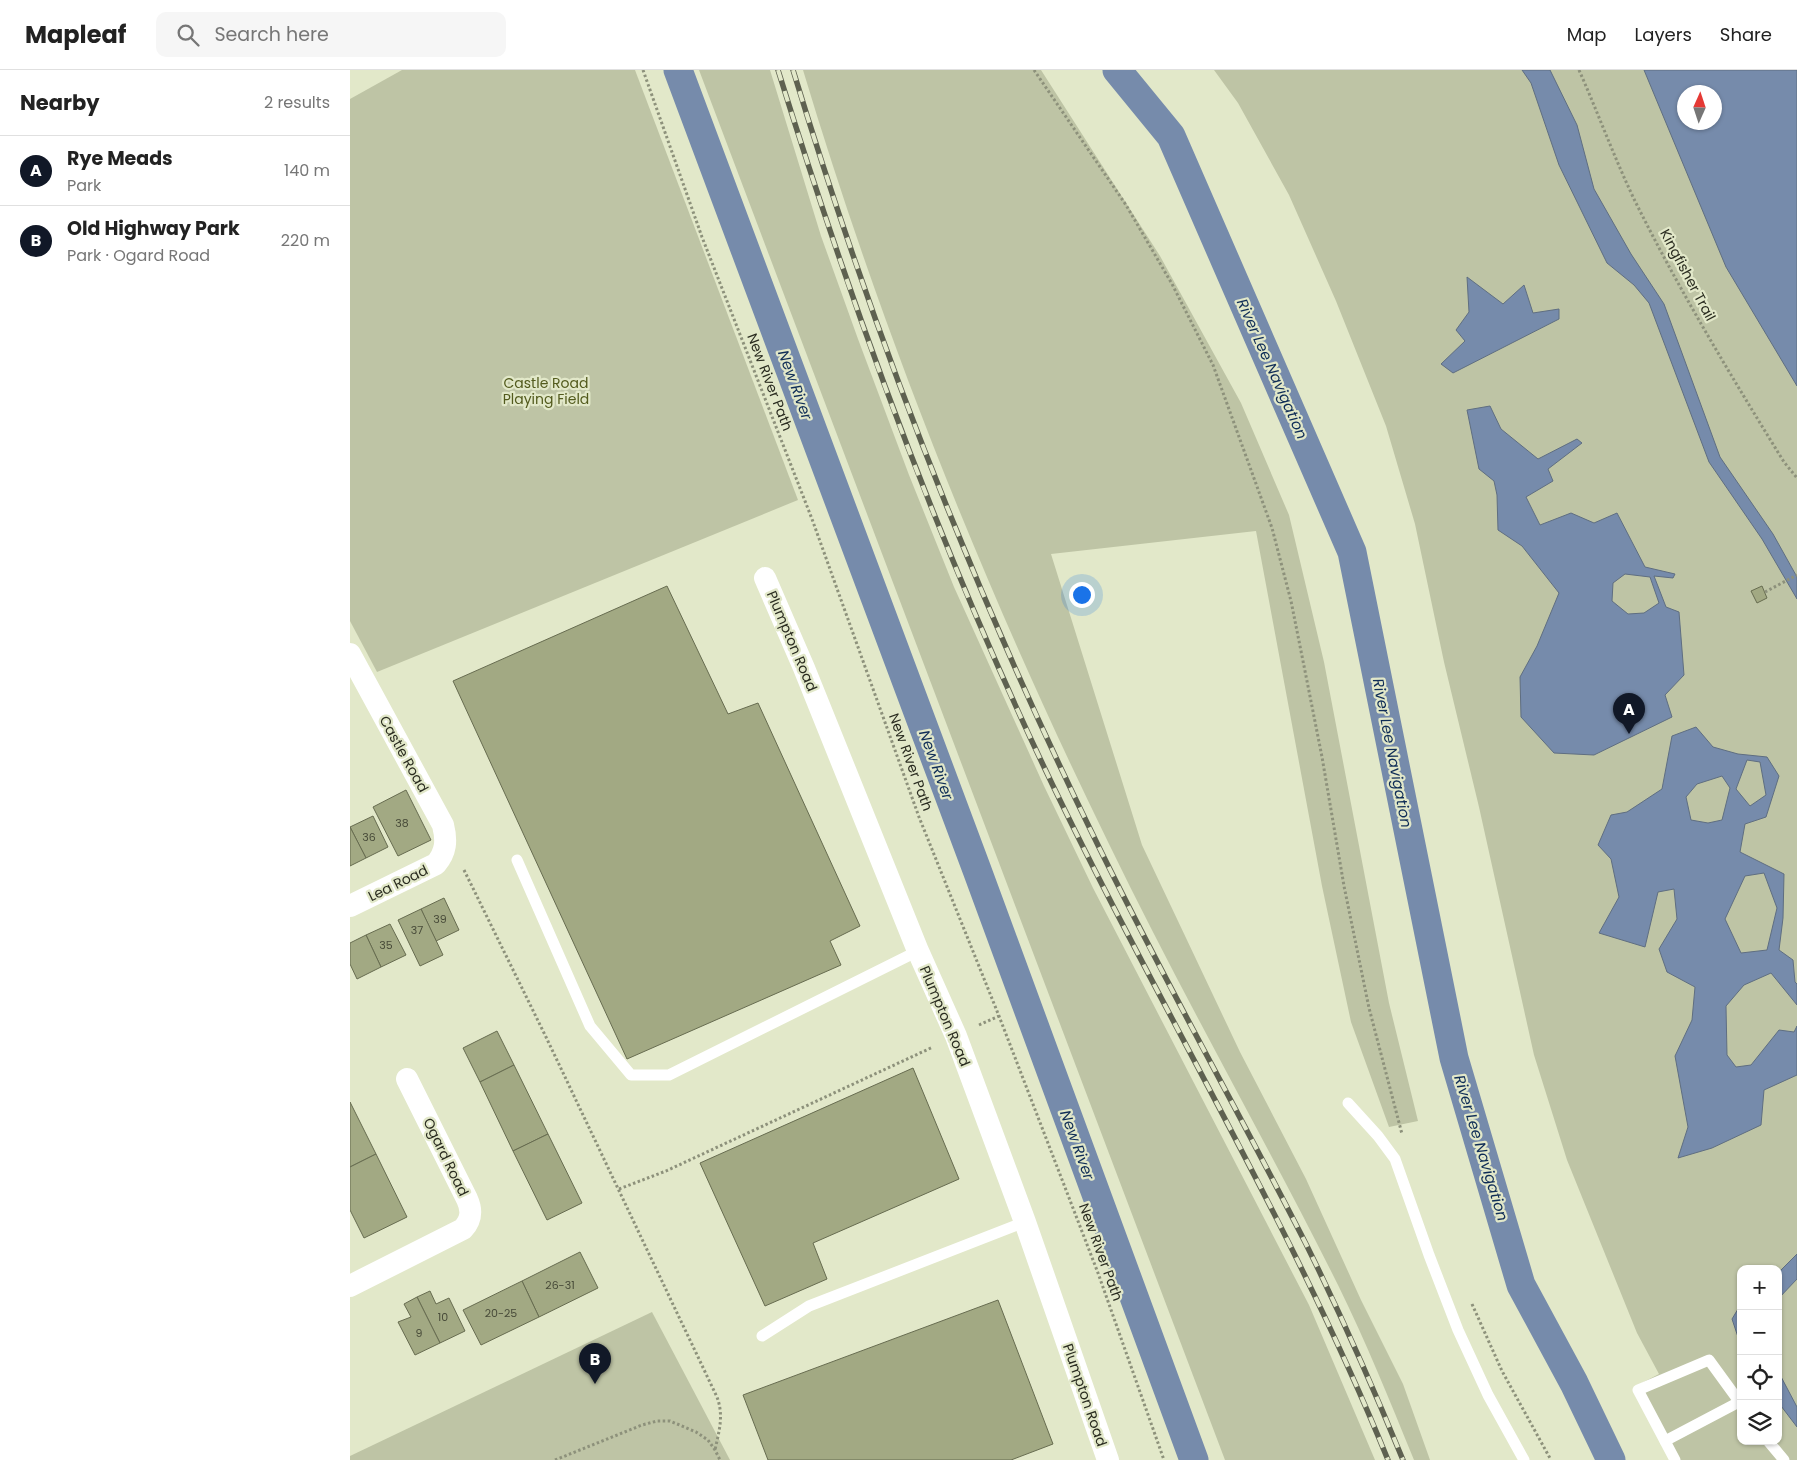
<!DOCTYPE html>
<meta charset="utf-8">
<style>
:root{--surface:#fff;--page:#f6f6f6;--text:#222;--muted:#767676;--line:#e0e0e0;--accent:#111827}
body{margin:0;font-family:Poppins,sans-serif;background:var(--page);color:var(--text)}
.controls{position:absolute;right:15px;bottom:15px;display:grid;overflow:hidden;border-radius:10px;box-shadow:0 1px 4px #0004}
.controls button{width:45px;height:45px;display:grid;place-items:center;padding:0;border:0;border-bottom:1px solid var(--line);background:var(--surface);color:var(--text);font:25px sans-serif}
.compass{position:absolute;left:1327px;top:15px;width:45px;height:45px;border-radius:50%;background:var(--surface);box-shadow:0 1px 4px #0004;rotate:3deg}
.you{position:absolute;left:731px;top:524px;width:18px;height:18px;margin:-12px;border:4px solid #fff;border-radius:50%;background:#1a73e8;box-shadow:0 0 0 8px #1a73e833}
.badge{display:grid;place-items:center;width:32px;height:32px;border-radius:50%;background:var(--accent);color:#fff;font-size:16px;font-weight:700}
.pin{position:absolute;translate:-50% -41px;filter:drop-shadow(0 1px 2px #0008)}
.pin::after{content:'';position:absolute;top:26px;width:18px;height:15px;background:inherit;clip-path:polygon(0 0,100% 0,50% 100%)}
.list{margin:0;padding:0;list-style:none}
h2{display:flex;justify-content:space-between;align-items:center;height:65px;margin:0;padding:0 20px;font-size:21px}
h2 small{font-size:16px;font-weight:400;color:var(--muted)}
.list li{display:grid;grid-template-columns:32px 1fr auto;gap:15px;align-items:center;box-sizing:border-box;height:70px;padding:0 20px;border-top:1px solid var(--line)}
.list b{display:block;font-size:19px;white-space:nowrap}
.list p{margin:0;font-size:16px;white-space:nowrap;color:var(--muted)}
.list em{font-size:16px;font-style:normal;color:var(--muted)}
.icon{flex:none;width:28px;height:28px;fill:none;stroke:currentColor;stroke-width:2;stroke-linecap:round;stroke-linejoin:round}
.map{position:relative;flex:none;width:1447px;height:1390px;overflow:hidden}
header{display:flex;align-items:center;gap:30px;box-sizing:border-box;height:70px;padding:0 25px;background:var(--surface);border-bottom:1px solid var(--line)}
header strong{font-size:24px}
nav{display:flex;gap:28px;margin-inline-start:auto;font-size:18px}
.search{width:350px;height:45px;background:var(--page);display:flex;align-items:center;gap:12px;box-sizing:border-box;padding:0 18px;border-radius:10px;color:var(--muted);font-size:19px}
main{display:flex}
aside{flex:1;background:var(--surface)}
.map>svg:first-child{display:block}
</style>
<header>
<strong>Mapleaf</strong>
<div class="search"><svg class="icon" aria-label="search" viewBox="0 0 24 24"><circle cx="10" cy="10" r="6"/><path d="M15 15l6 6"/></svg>Search here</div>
<nav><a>Map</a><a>Layers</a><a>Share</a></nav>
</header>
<main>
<aside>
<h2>Nearby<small>2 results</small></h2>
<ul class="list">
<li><span class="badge">A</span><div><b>Rye Meads</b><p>Park</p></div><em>140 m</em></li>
<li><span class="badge">B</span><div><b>Old Highway Park</b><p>Park · Ogard Road</p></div><em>220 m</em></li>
</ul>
</aside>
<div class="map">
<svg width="1447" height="1390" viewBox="0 0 1447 1390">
<rect width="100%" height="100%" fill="#e2e8c9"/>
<g fill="#bec4a5" fill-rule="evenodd">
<path d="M52,0H285L448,430L27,602L0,551V29Z"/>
<path d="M349,0H420L471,166L508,269L559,405L604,517L694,716L743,818L959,1235L1025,1390H875Z"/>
<path d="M453,0H691L810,186L891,333L939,445L974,592L1039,933L1068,1051L1039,1057L1001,952L972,816L906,461L701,484L792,775L890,982L956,1109L1011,1230L1053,1314L1080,1390H1064C1040,1331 1016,1272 988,1215C914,1067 831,923 759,774C637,525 533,266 453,0Z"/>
<path d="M864,0H1447V1390H1322L1284,1317L1309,1304L1287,1263L1217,1090L1184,985L1129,737L1094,592L1065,454L1036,356L986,231L939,125L888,33ZM1334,22H1364V52H1334ZM1391,1199H1428V1371H1391Z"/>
<path d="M302,1242L380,1390H0V1386Z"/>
</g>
<g fill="#768bab" stroke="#5f6e81" fill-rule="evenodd">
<path d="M1172,0H1200L1227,55L1244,119L1281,184L1314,234L1370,387L1423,464L1447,507V529L1412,469L1359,392L1299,233L1284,215L1257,193L1209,95L1181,13Z"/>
<path d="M1294,0H1447V316L1376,197ZM1334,22H1364V52H1334Z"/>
<path d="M1117,207L1153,234L1174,215L1183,243L1209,239V249L1103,303L1091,294L1115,271L1106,260L1119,242Z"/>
<path d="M1140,336L1151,359L1188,389L1227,369L1232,373L1198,399L1203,411L1176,427L1190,455L1221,443L1244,453L1267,443L1295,497L1325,504L1323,508L1304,506L1316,537L1329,542L1334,605L1315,625L1322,647L1244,685L1204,683L1171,647L1170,607L1187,576L1209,523L1172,476L1148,460L1147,425L1144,411L1129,399L1117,340ZM1275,504L1300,507L1309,533L1294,543L1278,544L1262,531L1263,513Z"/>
<path d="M1346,657L1363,677L1388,684L1417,687L1429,706L1416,747L1395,754L1390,782L1434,804L1433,848L1429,880L1443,890L1445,912L1447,914V935L1421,903L1394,915L1376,936L1377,985L1386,997L1401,995L1429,960L1444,962L1447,956V1005L1414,1020L1411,1055L1362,1078L1328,1088L1338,1057L1325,986L1342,950L1345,917L1317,902L1309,879L1327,849L1324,819L1308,822L1295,877L1249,863L1269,827L1261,789L1248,775L1261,745L1277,742L1312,719L1322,666ZM1397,690L1410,692L1416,725L1400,736L1386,719ZM1372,706L1380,718L1372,750L1358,753L1341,750L1336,727L1347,714ZM1414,803L1427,838L1417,880L1391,883L1375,849L1395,806Z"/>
<path d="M1447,1184V1209L1428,1229V1203Z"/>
<path d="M1391,1234V1276L1382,1249Z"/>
<path d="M1428,1301L1447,1337V1357L1428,1332Z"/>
</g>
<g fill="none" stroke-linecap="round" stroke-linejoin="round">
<g stroke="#768bab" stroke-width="29">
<path d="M328,0L627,800L844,1390"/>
<path d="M767,0L821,66L1002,482L1104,988L1171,1215L1224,1313L1261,1390"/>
</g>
</g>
<g fill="#a2a983" stroke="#676c50">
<path d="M317,516L378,644L408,633L510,856L480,871L491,895L277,989L103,611Z"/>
<path d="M1412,516L1417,528L1407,533L1401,521Z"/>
<path d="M56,720L81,770L48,786L23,737Z"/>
<path d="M23,746L38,777L16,788L0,757Z"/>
<path d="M0,757L16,788L0,796Z"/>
<path d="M94,828L109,860L86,871L71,839Z"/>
<path d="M71,839L93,885L70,896L48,850Z"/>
<path d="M40,854L56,885L31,897L16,865Z"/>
<path d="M16,865L31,897L7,909L0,894V873Z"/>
<path d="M147,961L164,995L130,1012L113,978Z"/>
<path d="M164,995L198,1064L163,1081L130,1012Z"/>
<path d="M563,998L609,1109L463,1173L477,1209L415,1236L350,1093Z"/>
<path d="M0,1032L26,1084L0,1097Z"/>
<path d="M198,1064L232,1133L197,1150L163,1081Z"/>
<path d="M26,1084L57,1147L14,1168L0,1140V1097Z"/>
<path d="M230,1182L248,1218L189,1247L172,1211Z"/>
<path d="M172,1211L189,1247L131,1275L113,1240Z"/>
<path d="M80,1221L86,1234L99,1228L115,1261L90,1273L67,1227Z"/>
<path d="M67,1227L90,1273L65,1285L48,1252L61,1247L54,1234Z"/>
<path d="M648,1230L703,1374L661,1390H418L393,1325Z"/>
</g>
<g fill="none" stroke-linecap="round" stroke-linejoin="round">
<g stroke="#8d917b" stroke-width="3" stroke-dasharray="2.5 2.5" stroke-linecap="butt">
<path d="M293,0L352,167L462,449L569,747L649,946L748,1203L814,1390"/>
<path d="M684,0L776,135L822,214L863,295L922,458L941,531L956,606L972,687L994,816L1019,938L1052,1064"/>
<path d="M1229,0C1248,43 1264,87 1284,129C1329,220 1381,306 1434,392L1447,408"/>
<path d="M1415,522L1447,505"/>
<path d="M114,800L196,967L367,1327C374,1346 369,1361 365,1380"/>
<path d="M629,955L649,946"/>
<path d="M269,1119L316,1101L583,977"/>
<path d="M1122,1234L1152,1301L1201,1390"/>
<path d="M205,1390L292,1355L307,1351H320L346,1362L358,1370L365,1380L370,1390"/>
</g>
<g stroke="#fff" stroke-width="11">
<path d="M167,790L240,956L281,1005H319L568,881"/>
<path d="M998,1033L1028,1066L1045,1089L1079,1185L1108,1260L1138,1325L1174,1390"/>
<path d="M412,1266L459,1236L675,1152"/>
<path d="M1315,1371L1389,1332"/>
<path d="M1418,1371L1434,1390"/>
<path d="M1325,1390L1288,1320L1359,1290L1391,1334"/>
</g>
<g stroke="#fff" stroke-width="22">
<path d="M415,508L454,598L568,881L606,966L675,1152L758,1390"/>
<path d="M0,584L93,755C97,771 96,782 86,794L0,836"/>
<path d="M0,1216L113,1159C122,1149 122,1140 117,1129L57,1009"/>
</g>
<defs>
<g id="rail">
<path d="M428,0C502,238 588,474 695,699C805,931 941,1151 1038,1390"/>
<path d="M443,0C523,263 623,520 744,767C811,905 887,1038 956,1174C991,1245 1023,1317 1053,1390"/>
</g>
</defs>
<use href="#rail" stroke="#5e6150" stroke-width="5.5"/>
<use href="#rail" stroke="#e2e8c9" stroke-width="4" stroke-dasharray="11" stroke-linecap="butt"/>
</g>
<g text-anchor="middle" stroke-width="4.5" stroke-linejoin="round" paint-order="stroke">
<g font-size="11" fill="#484b39">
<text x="52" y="757">38</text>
<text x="19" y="771">36</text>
<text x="90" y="853">39</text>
<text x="67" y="864">37</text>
<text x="36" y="879">35</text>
<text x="210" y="1219">26-31</text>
<text x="151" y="1247">20-25</text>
<text x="93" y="1251">10</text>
<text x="69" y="1267">9</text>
</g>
<g font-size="14" fill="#2a2c20" stroke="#e2e8c9">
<text transform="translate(1338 205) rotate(62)" y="5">Kingfisher Trail</text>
<text transform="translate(420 312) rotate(69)" y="5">New River Path</text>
<text transform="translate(442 571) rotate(67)" y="5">Plumpton Road</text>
<text transform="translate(54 684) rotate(61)" y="5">Castle Road</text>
<text transform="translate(561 692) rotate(70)" y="5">New River Path</text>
<text transform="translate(48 813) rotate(-26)" y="5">Lea Road</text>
<text transform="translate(595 946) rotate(67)" y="5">Plumpton Road</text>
<text transform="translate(96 1087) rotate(64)" y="5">Ogard Road</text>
<text transform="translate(751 1182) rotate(70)" y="5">New River Path</text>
<text transform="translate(735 1325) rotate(71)" y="5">Plumpton Road</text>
</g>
<g font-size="14" fill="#535b1e" stroke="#e2e8c9">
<text x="196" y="318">Castle Road<tspan x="196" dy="16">Playing Field</tspan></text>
</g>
<g font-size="15" font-style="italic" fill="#0f2d56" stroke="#e2e8c9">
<text transform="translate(922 299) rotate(66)" y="5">River Lee Navigation</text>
<text transform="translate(445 315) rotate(70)" y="5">New River</text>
<text transform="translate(1042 683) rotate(79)" y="5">River Lee Navigation</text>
<text transform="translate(586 695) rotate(70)" y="5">New River</text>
<text transform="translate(727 1075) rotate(70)" y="5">New River</text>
<text transform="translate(1131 1078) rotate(73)" y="5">River Lee Navigation</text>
</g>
</g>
</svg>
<div class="controls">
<button>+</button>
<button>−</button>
<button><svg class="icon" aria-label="locate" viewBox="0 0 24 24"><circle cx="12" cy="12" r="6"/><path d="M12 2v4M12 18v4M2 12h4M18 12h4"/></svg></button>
<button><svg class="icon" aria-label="layers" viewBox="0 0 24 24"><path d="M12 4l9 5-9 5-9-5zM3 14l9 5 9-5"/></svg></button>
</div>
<svg class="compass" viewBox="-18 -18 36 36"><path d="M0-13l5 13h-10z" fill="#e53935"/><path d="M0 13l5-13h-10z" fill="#767676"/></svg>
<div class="you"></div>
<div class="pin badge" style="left:1279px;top:664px">A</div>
<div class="pin badge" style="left:245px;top:1314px">B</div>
</div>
</main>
